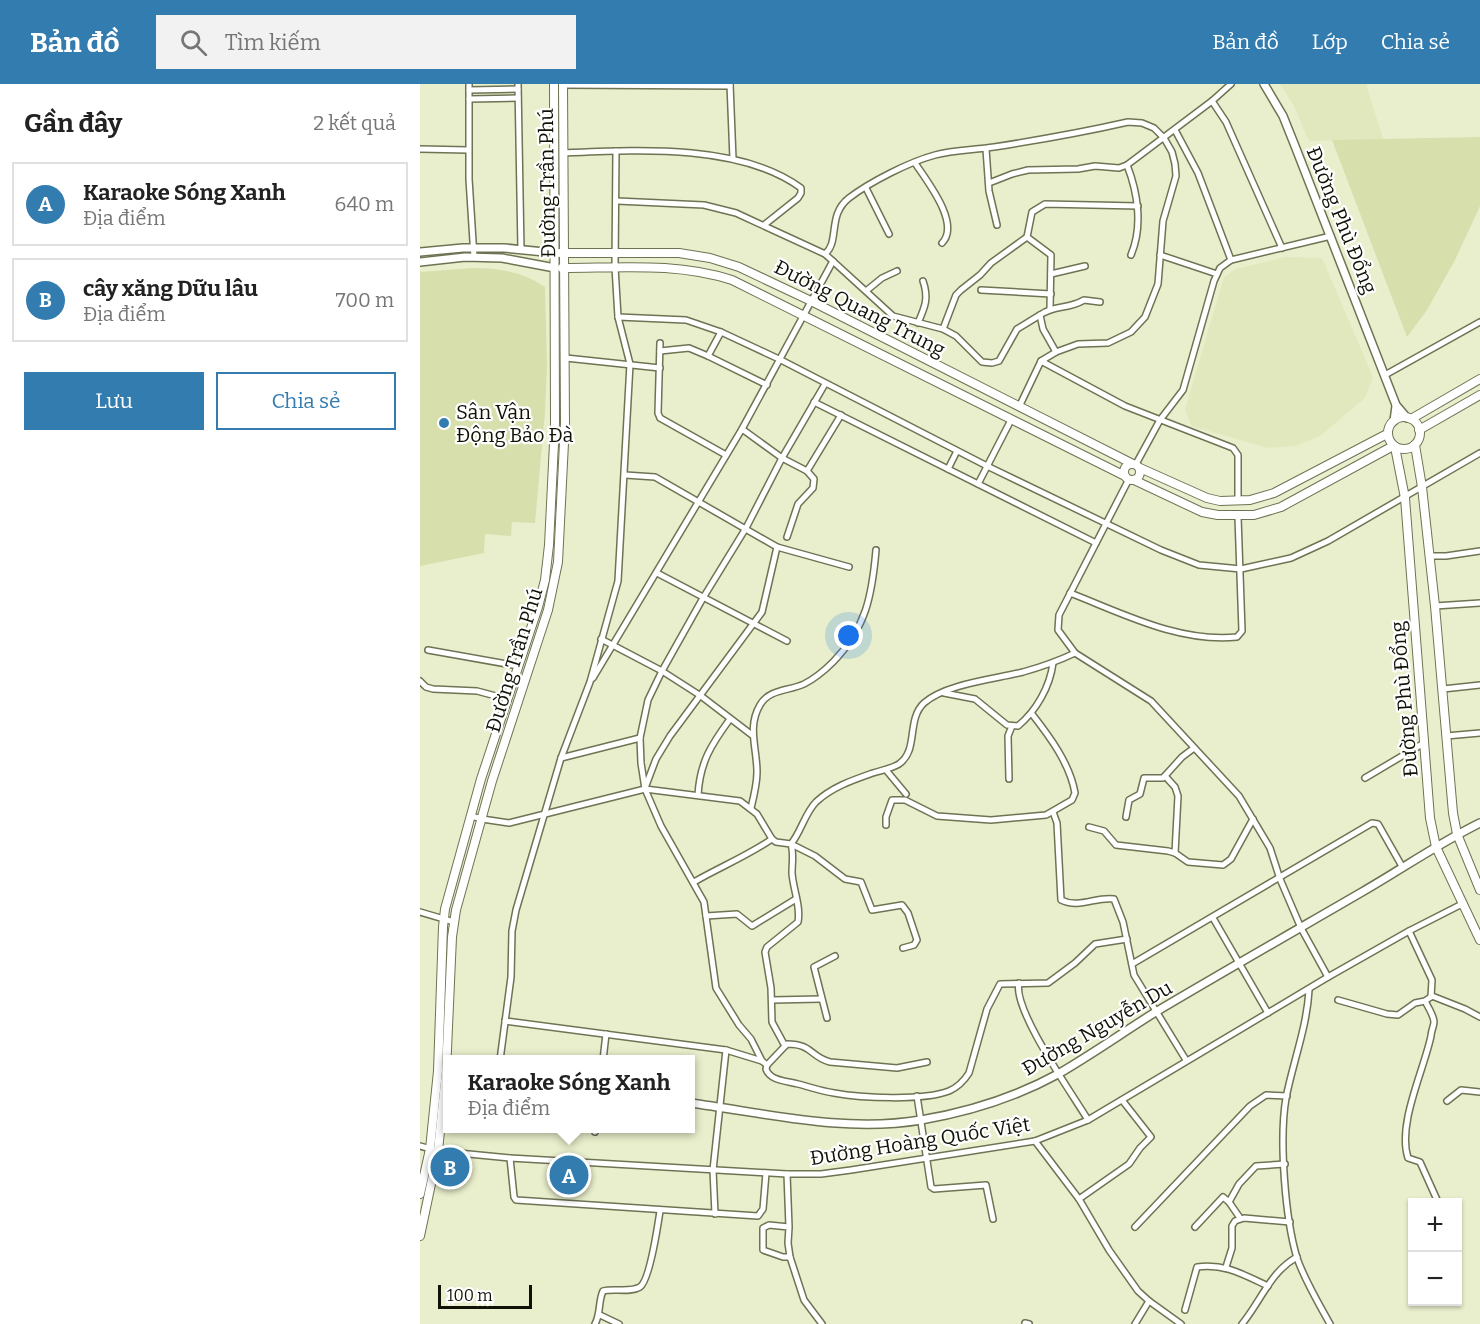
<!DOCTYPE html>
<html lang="vi">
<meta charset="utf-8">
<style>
:root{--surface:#fff;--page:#f2f2f2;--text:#222;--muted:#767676;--line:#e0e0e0;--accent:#337cb0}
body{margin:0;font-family:Bitter,serif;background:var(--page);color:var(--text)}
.controls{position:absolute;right:18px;bottom:18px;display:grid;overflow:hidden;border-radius:0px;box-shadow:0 2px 4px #0004}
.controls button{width:54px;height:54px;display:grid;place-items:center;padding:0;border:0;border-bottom:2px solid var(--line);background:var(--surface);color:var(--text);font:30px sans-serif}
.scale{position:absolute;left:18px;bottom:15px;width:94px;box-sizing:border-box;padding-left:6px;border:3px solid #111206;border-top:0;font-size:16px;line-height:21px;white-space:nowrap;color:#111206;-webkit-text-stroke:4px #fff;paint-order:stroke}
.you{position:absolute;left:429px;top:552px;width:21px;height:21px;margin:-15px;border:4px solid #fff;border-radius:50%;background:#1a73e8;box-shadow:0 0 0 9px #1a73e833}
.badge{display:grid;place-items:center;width:39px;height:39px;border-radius:50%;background:var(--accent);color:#fff;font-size:20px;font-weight:700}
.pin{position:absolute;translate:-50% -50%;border:3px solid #fff;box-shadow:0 2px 6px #0006}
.popup{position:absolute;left:23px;top:971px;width:252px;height:78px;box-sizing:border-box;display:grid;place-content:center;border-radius:0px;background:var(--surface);filter:drop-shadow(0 2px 4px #0005);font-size:20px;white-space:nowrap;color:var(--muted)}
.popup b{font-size:22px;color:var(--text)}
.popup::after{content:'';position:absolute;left:50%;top:100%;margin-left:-12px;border:12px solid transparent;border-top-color:var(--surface)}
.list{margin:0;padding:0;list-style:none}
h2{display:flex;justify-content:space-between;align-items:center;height:78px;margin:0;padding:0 24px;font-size:26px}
h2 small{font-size:20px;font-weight:400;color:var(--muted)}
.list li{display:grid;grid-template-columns:39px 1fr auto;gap:18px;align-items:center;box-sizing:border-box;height:84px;margin:0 12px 12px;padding:0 12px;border:2px solid var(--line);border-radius:0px}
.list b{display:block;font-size:22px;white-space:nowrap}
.list p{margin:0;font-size:20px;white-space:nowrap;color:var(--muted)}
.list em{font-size:20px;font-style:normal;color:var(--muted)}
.actions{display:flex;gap:12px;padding:18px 24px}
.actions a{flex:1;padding:14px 0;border:2px solid var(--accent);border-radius:0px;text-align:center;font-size:21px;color:var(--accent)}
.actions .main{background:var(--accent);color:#fff}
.icon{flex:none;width:33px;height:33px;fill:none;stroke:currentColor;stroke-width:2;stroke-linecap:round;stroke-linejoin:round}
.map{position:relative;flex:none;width:1060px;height:1240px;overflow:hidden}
header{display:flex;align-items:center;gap:36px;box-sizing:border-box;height:84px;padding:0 30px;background:var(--accent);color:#fff}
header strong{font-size:28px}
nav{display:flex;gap:33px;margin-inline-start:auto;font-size:21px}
.search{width:420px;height:54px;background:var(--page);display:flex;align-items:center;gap:15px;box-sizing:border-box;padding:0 21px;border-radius:0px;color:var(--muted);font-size:22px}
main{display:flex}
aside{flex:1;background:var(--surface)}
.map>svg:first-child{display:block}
</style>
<header>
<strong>Bản đồ</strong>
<div class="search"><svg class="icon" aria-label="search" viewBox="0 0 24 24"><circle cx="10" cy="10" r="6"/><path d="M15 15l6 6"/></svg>Tìm kiếm</div>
<nav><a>Bản đồ</a><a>Lớp</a><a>Chia sẻ</a></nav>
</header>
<main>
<aside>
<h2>Gần đây<small>2 kết quả</small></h2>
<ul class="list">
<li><span class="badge">A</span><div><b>Karaoke Sóng Xanh</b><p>Địa điểm</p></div><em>640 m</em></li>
<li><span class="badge">B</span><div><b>cây xăng Dữu lâu</b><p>Địa điểm</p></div><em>700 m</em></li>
</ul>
<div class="actions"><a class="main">Lưu</a><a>Chia sẻ</a></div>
</aside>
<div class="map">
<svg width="1060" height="1240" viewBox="0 0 1060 1240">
<rect width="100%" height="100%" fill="#e9efcc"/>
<g fill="#e1e8bd">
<path d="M860,0H946L963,55L889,57L874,22Z"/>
<path d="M865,173L902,174L953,293L945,314L900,352L876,362L848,364L771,342L765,325L804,193L816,185Z"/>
</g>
<g fill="#d7dfad">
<path d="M1060,53V122L1035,176L1007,226L987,253L912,56Z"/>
<path d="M53,184C80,184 103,188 125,203L127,283L125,328L115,439L92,438L91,452L65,450L64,469L0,482V188Z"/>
</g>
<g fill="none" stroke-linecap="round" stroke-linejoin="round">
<defs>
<g id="minor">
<path d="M49,0V95L54,173"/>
<path d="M98,0L101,166"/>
<path d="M310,0L313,75"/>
<path d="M143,1L310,2"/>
<path d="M49,6L98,5"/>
<path d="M49,15L98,14"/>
<path d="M792,17L806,38L862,164"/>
<path d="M755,46L778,89L811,176"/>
<path d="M0,65L48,66"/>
<path d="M566,65L569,107L577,141"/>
<path d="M143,69C214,66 320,59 381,104V109L378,114L344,141"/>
<path d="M495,79C507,97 541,140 522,159"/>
<path d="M707,81C718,109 723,143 711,171"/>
<path d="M569,99L592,90L608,86L658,85L675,82L699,84L707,81L792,17L811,0"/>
<path d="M446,104L469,150"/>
<path d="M197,117L284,121L316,129L405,170L473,232L523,245L536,252L562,278L572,279L579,277L597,245L620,231"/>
<path d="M405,170C420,158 407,131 429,114C450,98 489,78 515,71C533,66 554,66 574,63C619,56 664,48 708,38L722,39L734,44L744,54L752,68L755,80L756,92L743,137L738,200L725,233L711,248L688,259L658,260L636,268L621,277"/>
<path d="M740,171L797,190"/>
<path d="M631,190L665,182"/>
<path d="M561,206L631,210"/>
<path d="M446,207L462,194L477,187"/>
<path d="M630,225L631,171L607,153L612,128L625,120L718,122"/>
<path d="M198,233L266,236L301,248L361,276L567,382L741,466L779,481L821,485L871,474L908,457L1060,369"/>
<path d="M498,239C505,223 509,214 503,197"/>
<path d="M523,245L536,211L541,206L560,191L571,179L607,153"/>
<path d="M240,259L238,329L240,334L306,371"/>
<path d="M240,267L269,264L288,272L347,301"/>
<path d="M636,268L623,245L620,231C636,220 647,226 664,216L680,218"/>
<path d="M288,272L301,248"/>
<path d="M146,274L240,284"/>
<path d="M965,291L1060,238"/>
<path d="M394,318L676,459"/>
<path d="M599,323L621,277L705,322L813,364L818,371V417"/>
<path d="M322,345L362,374L387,387L394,395L393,404L378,420L367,453"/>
<path d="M716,380L740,336L763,306L794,197L800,184L811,176L911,152"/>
<path d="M528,385L537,367"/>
<path d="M387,387L421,331"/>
<path d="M205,391L235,393L357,463L429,483"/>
<path d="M709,395L639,531L638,546L655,569L731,617L819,712L850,764L860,795L881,844L908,893"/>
<path d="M558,400L591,336"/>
<path d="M1010,472H1026L1060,467"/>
<path d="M237,489L367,557"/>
<path d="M650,509C702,529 759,559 817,553L822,547L818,433"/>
<path d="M1015,522L1060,519"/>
<path d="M181,555L242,587L281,612L332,651"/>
<path d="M8,566L98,582"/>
<path d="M173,594L322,345L413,177"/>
<path d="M0,597L6,603L13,605L57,607L87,615"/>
<path d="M1023,605L1060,601"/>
<path d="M524,609L555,615L587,641L598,642C616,627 630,603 633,579"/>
<path d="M1026,652L1060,649"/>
<path d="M141,674L220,654"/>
<path d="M466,686L486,710"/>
<path d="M745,692L755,703L758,712L755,769"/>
<path d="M945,694L1004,659"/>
<path d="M589,695L588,652L592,642"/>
<path d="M225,704L236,675L250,652L342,528L357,463"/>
<path d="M278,711C280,678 291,661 310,635"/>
<path d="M331,724C334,712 337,700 337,688C337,664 327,643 340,621C349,605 369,607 384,600C394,595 405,586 413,578C446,544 452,512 456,466"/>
<path d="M633,728L637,739L641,816C659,825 677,812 694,815L703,838L714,891L766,976"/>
<path d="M51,732L62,735L89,739L225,705L320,717L337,730L352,755L356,758L371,760C374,770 372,779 372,789C373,805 381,822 378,838L347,863L345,868L351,904L352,938L365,962"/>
<path d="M706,733L709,716L720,710L724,694H743L762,673L774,664"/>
<path d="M466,741V733L472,716H485L517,732L571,736L626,731L652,716L655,709C650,680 630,653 612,630"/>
<path d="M669,743L684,747L696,761L748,767L755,769L768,778L803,781L811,775L833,735"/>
<path d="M274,798C300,783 327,772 352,755"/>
<path d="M0,828L34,838"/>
<path d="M286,832L317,830L332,842L376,815"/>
<path d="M793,834L848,929"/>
<path d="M989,847L1012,896L1011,913"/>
<path d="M483,864L494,861L497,856L488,829L482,821L452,826L441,798L425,795L395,772L371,760C381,748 385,729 396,718C412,703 433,696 453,689C462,686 471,685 479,680C499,666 486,636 504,619C525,600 575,595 603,588C621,583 638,577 655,569"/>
<path d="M712,880L952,739L958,740L983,784"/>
<path d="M599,899C592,925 653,1011 668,1036"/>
<path d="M889,906C887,943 873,978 866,1014C859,1055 865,1134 877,1174C885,1197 898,1218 910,1240"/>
<path d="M352,916L401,915"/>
<path d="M918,916L967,930L978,931L995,919L1005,917L1012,912L1045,925L1060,933"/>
<path d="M1005,917C1008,923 1014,932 1014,938C1014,942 1011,947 1011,952C1004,986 977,1040 988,1074L1000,1078L1018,1118"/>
<path d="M407,934L394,883L415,872"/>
<path d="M85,937L306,966L342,977"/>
<path d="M80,976L91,893L92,847L96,826L141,674L170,598L198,497L210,280L198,233L195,183L196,67"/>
<path d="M183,976L186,950"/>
<path d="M507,978L477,984L410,978C390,973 393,960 367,960L347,981L346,985C350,997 367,997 378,1000C390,1003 401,1007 414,1009C441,1014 503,1017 529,1007C538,1003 544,997 549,989L567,925L580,900L628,899L655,879L675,860L707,855"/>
<path d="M347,981L342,977L331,955L319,941L296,904L284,818L241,742L225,705L221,679L220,654L228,616L242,587L283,514L326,444L362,374L405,300"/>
<path d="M497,1012L511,1103L514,1105L566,1101L573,1135"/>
<path d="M1027,1017L1041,1006L1060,1008"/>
<path d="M175,1048L176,1044"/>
<path d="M615,1057L659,1115L689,1166L718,1207L729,1217L761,1240"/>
<path d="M0,1062L18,1067L90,1074L367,1090H401L431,1086L615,1057L668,1036L908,893L989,847L1042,820"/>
<path d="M90,1074L94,1113L96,1116L338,1132L343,1125L346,1089"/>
<path d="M367,1090L369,1143L349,1141L343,1144V1166L363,1173H370L368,1159L369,1143"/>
<path d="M659,1115L709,1080L720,1064L731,1053L702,1016"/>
<path d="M809,1118L819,1100L836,1082L865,1080"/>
<path d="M295,1130L293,1086L306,966"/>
<path d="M715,1143L830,1022L846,1011L867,1012"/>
<path d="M775,1143L803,1113L809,1118L820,1134"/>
<path d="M370,1173L384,1216L402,1240"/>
<path d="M806,1183L812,1164V1142L815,1137L824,1134L870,1138"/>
<path d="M765,1226L777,1183C804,1179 824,1191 848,1202"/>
<path d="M180,1231L199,1240"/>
<path d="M605,1239L609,1240"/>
<path d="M175,1240C181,1229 178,1218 183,1207C194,1204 210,1209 220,1203C230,1196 238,1140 240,1127"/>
<path d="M715,1240L729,1217"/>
<path d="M822,1240C841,1217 850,1188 877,1173"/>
</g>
<g id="tertiary">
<path d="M844,0L863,32L875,62L976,321L987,334"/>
<path d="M0,168L43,164H84L135,169"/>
<path d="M0,178L45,173L82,174L135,184"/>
<path d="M974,337L976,322"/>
<path d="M270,1019C346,1029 424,1049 501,1036C548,1028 596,1013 638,990C671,971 702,949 734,929C803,888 873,848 942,808C982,785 1019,759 1060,739"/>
</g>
<g id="secondary">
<path d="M140,169H259L290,174L319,183L391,217L711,379"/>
<path d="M142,184C200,184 256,178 312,196L705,392"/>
<circle cx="984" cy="349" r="16"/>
<path d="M991,335L1060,295"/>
<path d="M999,346L1060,311"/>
<path d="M995,361L1002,403L1015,522L1033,729L1037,750L1060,806"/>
<path d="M975,363L985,414L1010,734L1016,763L1060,856"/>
<circle cx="712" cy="388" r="8"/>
<path d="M720,384L787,414L800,417L830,416L854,409L967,350"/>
<path d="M714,396L782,428L798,431H834L861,423L973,362"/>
<path d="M0,1110L10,1065L18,987L23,843L25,825L61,695L118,523L125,496L129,461L135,339L134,0"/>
<path d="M0,1152L18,1067L26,988L32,853L36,826L72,697L128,526L138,478L145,339L143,0"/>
</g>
</defs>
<use href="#minor" stroke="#6e7354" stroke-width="8"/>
<use href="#tertiary" stroke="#6e7354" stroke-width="10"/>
<use href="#secondary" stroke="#6e7354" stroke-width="10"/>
<use href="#minor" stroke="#fff" stroke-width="5"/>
<use href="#tertiary" stroke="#fff" stroke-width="7"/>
<use href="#secondary" stroke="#fff" stroke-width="8"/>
</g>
<circle fill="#337cb0" stroke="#fff" stroke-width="2" cx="24" cy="339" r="6"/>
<g text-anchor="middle" stroke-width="4.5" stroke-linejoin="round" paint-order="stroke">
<g font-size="20" fill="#111206" stroke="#fff">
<text transform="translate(127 99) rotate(-91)" y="7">Đường Trần Phú</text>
<text transform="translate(922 136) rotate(68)" y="7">Đường Phù Đổng</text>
<text transform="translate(440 224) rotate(27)" y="7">Đường Quang Trung</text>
<text transform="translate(94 576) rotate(-73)" y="7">Đường Trần Phú</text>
<text transform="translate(984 615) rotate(-95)" y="7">Đường Phù Đổng</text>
<text transform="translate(677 944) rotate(-30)" y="7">Đường Nguyễn Du</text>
<text transform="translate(500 1057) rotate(-9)" y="7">Đường Hoàng Quốc Việt</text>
</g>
<g font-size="20" fill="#111206" stroke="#fff" text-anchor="start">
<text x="36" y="335">Sân Vận<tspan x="36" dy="23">Động Bảo Đà</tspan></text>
</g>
</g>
</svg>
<div class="controls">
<button>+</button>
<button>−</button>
</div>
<div class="scale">100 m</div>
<div class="you"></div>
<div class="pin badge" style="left:149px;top:1091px">A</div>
<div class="popup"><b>Karaoke Sóng Xanh</b>Địa điểm</div>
<div class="pin badge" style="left:30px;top:1083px">B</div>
</div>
</main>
